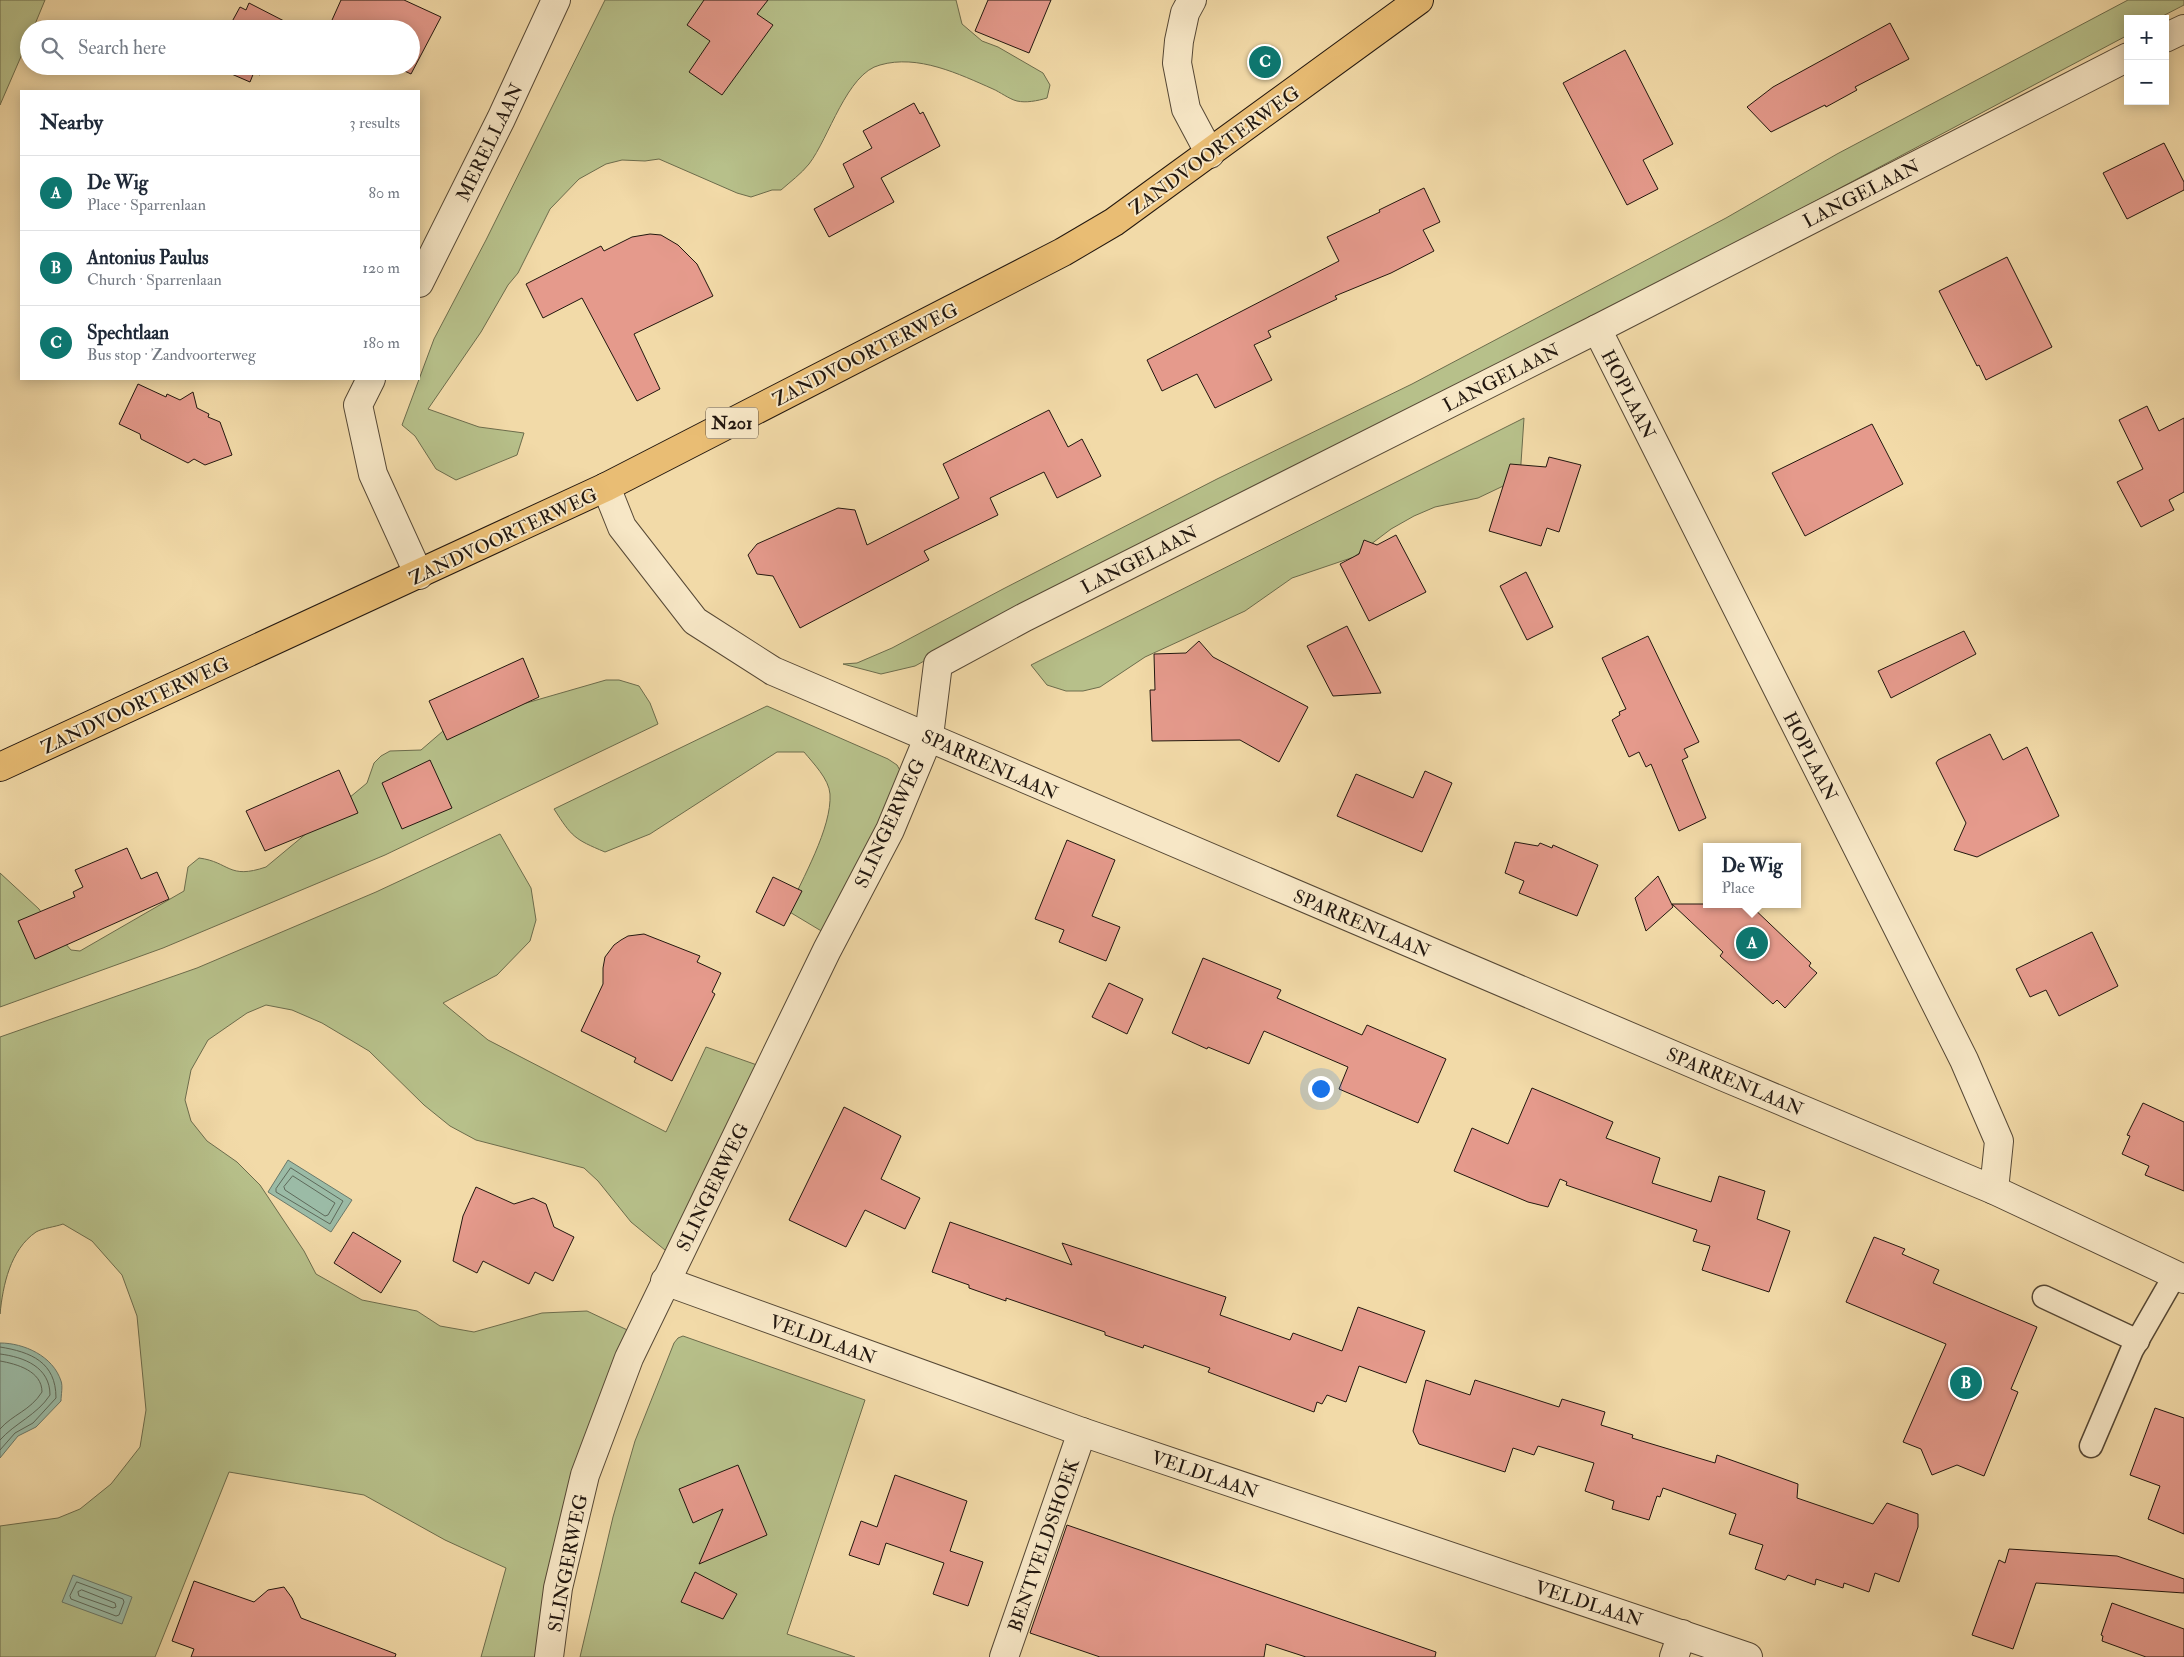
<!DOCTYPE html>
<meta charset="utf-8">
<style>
:root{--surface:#fff;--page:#f2f2f3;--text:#1f2937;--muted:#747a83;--line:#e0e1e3;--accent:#0f766e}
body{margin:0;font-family:"IM FELL Double Pica",serif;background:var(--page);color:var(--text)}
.controls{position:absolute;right:15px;top:15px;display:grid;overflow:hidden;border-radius:0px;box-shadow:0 2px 12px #0003}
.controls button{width:45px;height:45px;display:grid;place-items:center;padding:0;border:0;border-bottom:1px solid var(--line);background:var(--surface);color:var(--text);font:25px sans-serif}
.you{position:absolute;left:1320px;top:1088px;width:18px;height:18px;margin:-12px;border:4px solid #fff;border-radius:50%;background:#1a73e8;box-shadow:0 0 0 8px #1a73e833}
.badge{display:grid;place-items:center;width:32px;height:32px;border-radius:50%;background:var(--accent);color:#fff;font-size:16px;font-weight:700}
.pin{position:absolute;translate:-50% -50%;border:2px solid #fff;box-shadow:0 1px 5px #0006}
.popup{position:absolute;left:1703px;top:843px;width:98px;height:65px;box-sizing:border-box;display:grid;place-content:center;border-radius:0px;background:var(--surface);filter:drop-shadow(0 1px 4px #0005);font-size:16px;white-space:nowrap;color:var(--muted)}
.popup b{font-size:19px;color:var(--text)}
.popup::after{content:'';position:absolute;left:50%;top:100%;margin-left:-10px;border:10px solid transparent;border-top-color:var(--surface)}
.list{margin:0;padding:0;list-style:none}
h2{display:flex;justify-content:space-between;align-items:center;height:65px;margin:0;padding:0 20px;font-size:21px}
h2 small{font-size:16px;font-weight:400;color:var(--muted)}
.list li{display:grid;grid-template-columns:32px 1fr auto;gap:15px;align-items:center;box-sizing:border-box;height:75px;padding:0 20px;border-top:1px solid var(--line)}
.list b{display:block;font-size:19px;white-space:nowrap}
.list p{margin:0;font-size:16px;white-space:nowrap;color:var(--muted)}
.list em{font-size:16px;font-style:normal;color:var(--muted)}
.icon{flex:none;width:28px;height:28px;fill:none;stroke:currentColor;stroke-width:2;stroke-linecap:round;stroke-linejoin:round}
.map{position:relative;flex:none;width:2184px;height:1657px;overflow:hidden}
.search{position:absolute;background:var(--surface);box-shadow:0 2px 12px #0003;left:20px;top:20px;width:400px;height:55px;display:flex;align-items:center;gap:12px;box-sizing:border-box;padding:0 18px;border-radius:28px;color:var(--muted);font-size:19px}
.panel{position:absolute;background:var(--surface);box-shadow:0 2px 12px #0003;left:20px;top:90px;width:400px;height:290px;border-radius:0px}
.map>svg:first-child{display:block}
</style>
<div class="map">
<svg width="2184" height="1657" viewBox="0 0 2184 1657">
<rect width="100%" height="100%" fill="#f2daa8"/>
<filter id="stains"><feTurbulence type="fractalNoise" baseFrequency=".004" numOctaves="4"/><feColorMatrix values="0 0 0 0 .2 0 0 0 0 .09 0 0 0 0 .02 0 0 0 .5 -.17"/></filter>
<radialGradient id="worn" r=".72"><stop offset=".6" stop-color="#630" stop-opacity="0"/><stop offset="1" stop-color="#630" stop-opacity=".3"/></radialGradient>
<g fill="#b7c08a" stroke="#6c6c4c">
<path d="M0,0H45L33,29H29V38L0,105Z"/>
<path d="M605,0H956L962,24L982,41L998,47L1043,73L1050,85L1047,98C1037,101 1026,103 1017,101C1009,99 1000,92 993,89C959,74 918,54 880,65C847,73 829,138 809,164C801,174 790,182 781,190H772L751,197L737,193L659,159L645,161L622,160L606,164L579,179L550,209L518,273L508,285L481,332L428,409L479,427L524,433L517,455L456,480L436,469L415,436L402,425L434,339L486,240Z"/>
<path d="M2128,0H2184V5L2157,19H2128V35L1731,246L1054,590L915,666L881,674L843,664L857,663L892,648L1003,589L1217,479L1412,384L1726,218L1837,154Z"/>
<path d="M1524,418L1520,478L1478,498L1435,507L1414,516L1391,529L1354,557L1292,578L1245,611L1145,657L1100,687L1083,691H1066L1047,685L1031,665Z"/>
<path d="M606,680H619L639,686L650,703L658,724L385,855L163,948L0,1007V873L39,909L50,926L71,950L80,951L184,891L188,867L199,858C230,862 228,880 266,867L367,783L374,763L381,756L390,751L421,750L450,725Z"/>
<path d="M767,706L888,759L897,765L902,774L900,783L823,932L788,911C802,879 832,828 830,794C829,779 813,763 804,752H777L650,834L605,852C574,839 572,837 554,809Z"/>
<path d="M500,834L531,888L536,920L530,941L497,975L443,1003L488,1040L666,1132L706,1047L757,1065L671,1255L631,1222L598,1181L584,1168L476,1140L450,1126L424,1105L369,1051L322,1023L292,1010L266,1005L247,1013L208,1040L191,1070L185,1100L191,1121L207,1141L237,1162L260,1185L304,1251L316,1274L362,1300L417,1311L440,1326L474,1332L542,1313L587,1311L638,1335L633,1346L550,1657H481L506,1568L445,1540L364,1495L229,1472L155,1657H0V1526L58,1518L80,1509L111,1484L140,1447L146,1410L137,1316L122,1275L92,1241L63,1224C55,1227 43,1228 36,1232C10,1250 3,1285 0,1314V1037L197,968L376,892Z"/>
<path d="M683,1336L865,1400L787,1634L855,1657H580L613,1517L635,1441L674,1343L678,1338Z"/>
</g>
<g fill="#9bbba6" stroke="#6b796a">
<path d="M288,1160L352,1200L331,1232L268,1192Z"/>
<path d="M0,1343C24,1343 53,1356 61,1381C63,1386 61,1395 61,1401L36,1427L18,1436L0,1458Z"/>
<path d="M73,1575L132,1597L122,1624L62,1602Z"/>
</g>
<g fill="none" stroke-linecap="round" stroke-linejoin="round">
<g stroke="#5e695a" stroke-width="1">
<path d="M291,1168L343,1201L330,1224L276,1192V1189Z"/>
<path d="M293,1176L335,1203L328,1215L325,1216L285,1190L284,1187Z"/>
<path d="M0,1347C31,1352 56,1362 56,1398L33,1423L15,1433L0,1450"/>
<path d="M0,1354C24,1357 50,1367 50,1395C37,1415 15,1423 0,1440"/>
<path d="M0,1361C17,1364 42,1371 42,1392C30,1411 13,1414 0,1429"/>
<path d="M77,1582L123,1599L124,1602L119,1615L116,1616L71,1599L70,1596Z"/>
<path d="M82,1590L115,1603L116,1607L113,1608L79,1596L78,1592Z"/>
</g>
</g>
<g fill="#e59a8c" stroke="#22170f">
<path d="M341,0H404L441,17L411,74L394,66H411V29H328Z"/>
<path d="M704,0H768L757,14L773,25L722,95L689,72L710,41L687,25Z"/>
<path d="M988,0H1051L1029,53L975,31Z"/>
<path d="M249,3L286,22L283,29H228L240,7L246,10Z"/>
<path d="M1890,23L1909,59L1855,87L1857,90L1826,107L1825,105L1771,132L1747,107L1773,87Z"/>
<path d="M1625,50L1673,144L1643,160L1658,189L1627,205L1563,83Z"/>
<path d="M213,66H265L260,75L254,72L250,82Z"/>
<path d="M914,103L920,114L923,112L940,146L881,178L894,202L829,237L814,209L854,187L843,164L872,148L863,131Z"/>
<path d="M2164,143L2184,182V190L2127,219L2103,173Z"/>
<path d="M1424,188L1440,222L1423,230L1434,251L1391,273L1335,296L1337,299L1268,331L1271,337L1254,345L1272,380L1215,408L1197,374L1162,391L1147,360L1339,261L1327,237L1380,212L1379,210Z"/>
<path d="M650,234L661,235L678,245L697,264L713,296L634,334L660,389L637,401L582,298L543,318L526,284L601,246L604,251L632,237Z"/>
<path d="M2007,257L2052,347L1986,380L1979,365L1977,366L1939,291Z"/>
<path d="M138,384L166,397L167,394L180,400L193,392L197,408L209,414L208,417L220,422L232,455L205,465L194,459L188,463L141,439L140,434L119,424Z"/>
<path d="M2147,406L2159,431L2184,418V492L2169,500L2174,510L2141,527L2117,482L2143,469L2119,420Z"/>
<path d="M1049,410L1068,447L1082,439L1101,476L1057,498L1044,472L990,498L998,515L924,551L929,560L800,628L773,576L757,574L748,555L757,544L838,508L855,510L867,545L959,498L943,464Z"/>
<path d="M1872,424L1903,484L1805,536L1772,473Z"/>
<path d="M1549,457L1581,465L1559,532L1547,528L1541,546L1489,531L1510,464L1546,467Z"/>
<path d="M1396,535L1426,592L1369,621L1340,564L1359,554L1364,540L1377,545Z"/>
<path d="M1526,572L1553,627L1527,640L1500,586Z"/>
<path d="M1347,626L1381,693L1333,696L1307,646Z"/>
<path d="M1964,631L1976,654L1891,698L1878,671Z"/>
<path d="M1648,636L1699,742L1684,749L1688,757L1682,760L1706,818L1679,831L1651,764L1646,767L1639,752L1629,757L1612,720L1620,715L1619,712L1626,709L1602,658Z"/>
<path d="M1199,641L1213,657L1308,707L1279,762L1240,740L1152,741L1150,690H1155L1154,654L1186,653Z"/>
<path d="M523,658L539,697L447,740L429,701Z"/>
<path d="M1990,734L2003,760L2027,747L2059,816L1977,857L1954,850L1966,823L1936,763L1938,760Z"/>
<path d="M430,760L452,808L402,829L382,783Z"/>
<path d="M339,770L358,813L265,851L246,811Z"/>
<path d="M1425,771L1452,783L1422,852L1337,816L1356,774L1413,798Z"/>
<path d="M1067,840L1115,860L1092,916L1120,927L1106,961L1059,942L1064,930L1035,919Z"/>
<path d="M1515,842L1538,846L1540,843L1552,848L1553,845L1598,865L1577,916L1519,893L1524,881L1505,873Z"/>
<path d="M127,848L141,879L157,872L169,899L35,959L18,921L75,897L73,892L83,887L75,870Z"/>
<path d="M1658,876L1673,907L1646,931L1635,898Z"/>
<path d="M773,877L802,891L784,926L756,912Z"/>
<path d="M1672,904H1749L1811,963L1809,966L1817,973L1785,1008L1777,1000L1773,1004L1720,956L1723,952Z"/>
<path d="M2092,932L2118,986L2059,1016L2046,990L2030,997L2016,969Z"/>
<path d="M644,934L700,956L697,962L721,973L712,992L715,994L672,1081L634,1062L636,1058L581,1031L603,984V968L605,957L614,945L621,940L628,936Z"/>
<path d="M1203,958L1281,990L1277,998L1362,1035L1367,1025L1446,1059L1418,1123L1339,1089L1348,1067L1264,1031L1249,1064L1208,1047L1207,1049L1172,1033Z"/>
<path d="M1109,983L1143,999L1127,1034L1092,1017Z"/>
<path d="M1532,1088L1613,1122L1606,1138L1660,1158L1652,1183L1711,1202L1719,1176L1765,1191L1757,1219L1790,1231L1769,1292L1702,1270L1710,1246L1693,1241L1697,1230L1566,1185L1567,1182L1560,1179L1548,1207L1528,1202L1454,1171L1472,1128L1508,1144Z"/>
<path d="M2143,1103L2184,1122V1191L2145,1175L2149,1166L2122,1154L2130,1136L2127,1135Z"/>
<path d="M844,1107L901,1136L881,1179L920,1198L905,1229L865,1210L846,1247L789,1220Z"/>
<path d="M476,1187L514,1204L533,1198L546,1204L554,1227L574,1237L553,1281L535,1272L529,1284L483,1261L477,1273L453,1261L463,1216Z"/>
<path d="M950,1222L1072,1265L1062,1243L1226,1297L1220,1315L1290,1340L1293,1333L1342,1351L1358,1307L1425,1331L1406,1383L1359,1366L1346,1402L1327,1395L1322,1404L1317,1402L1314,1412L1208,1372L1210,1368L1144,1345L1143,1348L1105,1335V1332L1006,1298V1301L969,1288V1285L932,1272Z"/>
<path d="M353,1232L401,1261L381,1293L334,1263Z"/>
<path d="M1874,1237L1905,1249L1902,1254L1939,1270L1933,1283L2037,1327L2011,1389L2018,1392L1984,1476L1957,1465L1932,1475L1921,1449L1903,1442L1946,1344L1846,1302Z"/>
<path d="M1426,1380L1470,1395L1475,1380L1559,1407L1562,1399L1605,1412L1601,1425L1633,1435L1632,1438L1715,1463L1717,1455L1798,1484L1797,1498L1873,1524L1887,1503L1918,1514V1527L1899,1582L1875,1573L1869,1592L1844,1583L1843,1588L1816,1579L1815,1585L1788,1575L1785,1580L1755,1569L1763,1545L1729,1534L1736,1514L1663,1488L1660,1497L1657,1496L1649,1520L1612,1509L1614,1501L1585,1491L1594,1463L1538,1446L1534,1455L1513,1448L1505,1472L1419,1444L1413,1431Z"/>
<path d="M2155,1408L2184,1418V1534L2148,1519L2160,1486L2130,1475Z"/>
<path d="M738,1465L767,1535L699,1564L723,1509L693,1523L679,1489Z"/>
<path d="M895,1475L967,1501L950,1551L983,1562L968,1606L933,1594L944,1563L886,1543L879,1565L849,1555L861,1521L877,1527Z"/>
<path d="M1067,1525L1436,1652L1435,1657H1306L1266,1644L1264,1657H1100L1030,1633Z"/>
<path d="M2009,1549L2117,1556L2184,1579V1593L2036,1583L2013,1649L1972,1635L1999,1560L2005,1563Z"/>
<path d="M695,1572L737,1594L723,1619L681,1602Z"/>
<path d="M194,1581L254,1602L268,1590L284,1587L292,1598L301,1618L396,1654L395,1657H191L194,1649L172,1641Z"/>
<path d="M2112,1603L2184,1629V1657H2146L2102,1641L2103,1636L2101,1635Z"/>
</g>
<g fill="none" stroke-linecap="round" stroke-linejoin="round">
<defs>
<g id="service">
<path d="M2044,1297L2138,1341"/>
<path d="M2091,1446L2132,1350L2175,1275"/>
</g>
<path id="pedestrian" d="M1004,1657L1082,1432"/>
<g id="minor">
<path d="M1192,0L1185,13L1179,41L1177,63L1186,109L1210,154"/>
<path d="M2165,38L2184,29"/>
<path d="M419,283L501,119L556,0"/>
<path d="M1597,329L1964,1060L1999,1141L1994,1190"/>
<path d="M371,379L358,405L373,474L419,575"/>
<path d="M606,487L622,527L695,621L773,671L1722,1076L1994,1190L2184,1279"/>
<path d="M665,1281L1082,1432L1748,1657"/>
<path d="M549,1657L558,1588L585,1475L629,1358L827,950L890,830L929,736L938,664L1025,617L1597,329L2128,57"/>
<path d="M1674,1657L1682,1634"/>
</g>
<path id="primary" d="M0,767L606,487L1063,252L1114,222L1419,0"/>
</defs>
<use href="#service" stroke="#564835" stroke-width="25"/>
<use href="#pedestrian" stroke="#564835" stroke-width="30"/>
<use href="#minor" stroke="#564835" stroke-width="30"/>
<use href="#primary" stroke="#22170f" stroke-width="30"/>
<use href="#service" stroke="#f7e7c6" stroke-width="22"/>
<use href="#pedestrian" stroke="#f7e7c6" stroke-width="28"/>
<use href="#minor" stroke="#f7e7c6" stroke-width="28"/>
<use href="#primary" stroke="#e9bd74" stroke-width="28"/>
</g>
<g text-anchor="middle" stroke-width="4" stroke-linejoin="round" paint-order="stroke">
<rect fill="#f7e7c6" stroke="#625546" stroke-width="1" x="706" y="407.5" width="52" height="31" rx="4"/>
<g font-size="18" font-weight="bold" fill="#22170f">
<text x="732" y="429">N201</text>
</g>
<g font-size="19" fill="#22170f" stroke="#f7e7c6">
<text transform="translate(489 142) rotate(-64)" y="7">MERELLAAN</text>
<text transform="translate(1214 150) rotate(-36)" y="7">ZANDVOORTERWEG</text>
<text transform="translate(1861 193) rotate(-27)" y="7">LANGELAAN</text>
<text transform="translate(865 354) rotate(-27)" y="7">ZANDVOORTERWEG</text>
<text transform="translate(1501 377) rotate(-27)" y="7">LANGELAAN</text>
<text transform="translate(1629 394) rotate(63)" y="7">HOPLAAN</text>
<text transform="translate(503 536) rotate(-25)" y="7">ZANDVOORTERWEG</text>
<text transform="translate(1139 559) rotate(-27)" y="7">LANGELAAN</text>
<text transform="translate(135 705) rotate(-25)" y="7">ZANDVOORTERWEG</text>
<text transform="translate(1811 756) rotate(63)" y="7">HOPLAAN</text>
<text transform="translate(990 764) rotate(24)" y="7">SPARRENLAAN</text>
<text transform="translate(889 823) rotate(-65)" y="7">SLINGERWEG</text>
<text transform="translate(1362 923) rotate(23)" y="7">SPARRENLAAN</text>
<text transform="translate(1735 1081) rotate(23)" y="7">SPARRENLAAN</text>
<text transform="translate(712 1187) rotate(-64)" y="7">SLINGERWEG</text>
<text transform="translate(823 1339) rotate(20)" y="7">VELDLAAN</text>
<text transform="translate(1205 1474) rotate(19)" y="7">VELDLAAN</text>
<text transform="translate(1043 1545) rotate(-71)" y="7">BENTVELDSHOEK</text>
<text transform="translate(567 1563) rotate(-79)" y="7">SLINGERWEG</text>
<text transform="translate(1589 1603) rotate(18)" y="7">VELDLAAN</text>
</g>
</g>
<rect width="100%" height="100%" filter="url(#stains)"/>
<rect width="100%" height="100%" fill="url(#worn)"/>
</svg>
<div class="controls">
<button>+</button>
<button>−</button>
</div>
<div class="you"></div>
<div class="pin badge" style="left:1752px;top:943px">A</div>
<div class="popup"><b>De Wig</b>Place</div>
<div class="pin badge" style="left:1966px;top:1383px">B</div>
<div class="pin badge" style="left:1265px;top:62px">C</div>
<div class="search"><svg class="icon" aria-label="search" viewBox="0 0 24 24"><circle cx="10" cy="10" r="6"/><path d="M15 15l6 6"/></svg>Search here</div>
<section class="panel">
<h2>Nearby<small>3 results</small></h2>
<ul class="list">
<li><span class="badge">A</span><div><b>De Wig</b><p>Place · Sparrenlaan</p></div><em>80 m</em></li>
<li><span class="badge">B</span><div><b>Antonius Paulus</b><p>Church · Sparrenlaan</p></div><em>120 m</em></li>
<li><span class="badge">C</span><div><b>Spechtlaan</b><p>Bus stop · Zandvoorterweg</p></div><em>180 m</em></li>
</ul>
</section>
</div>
